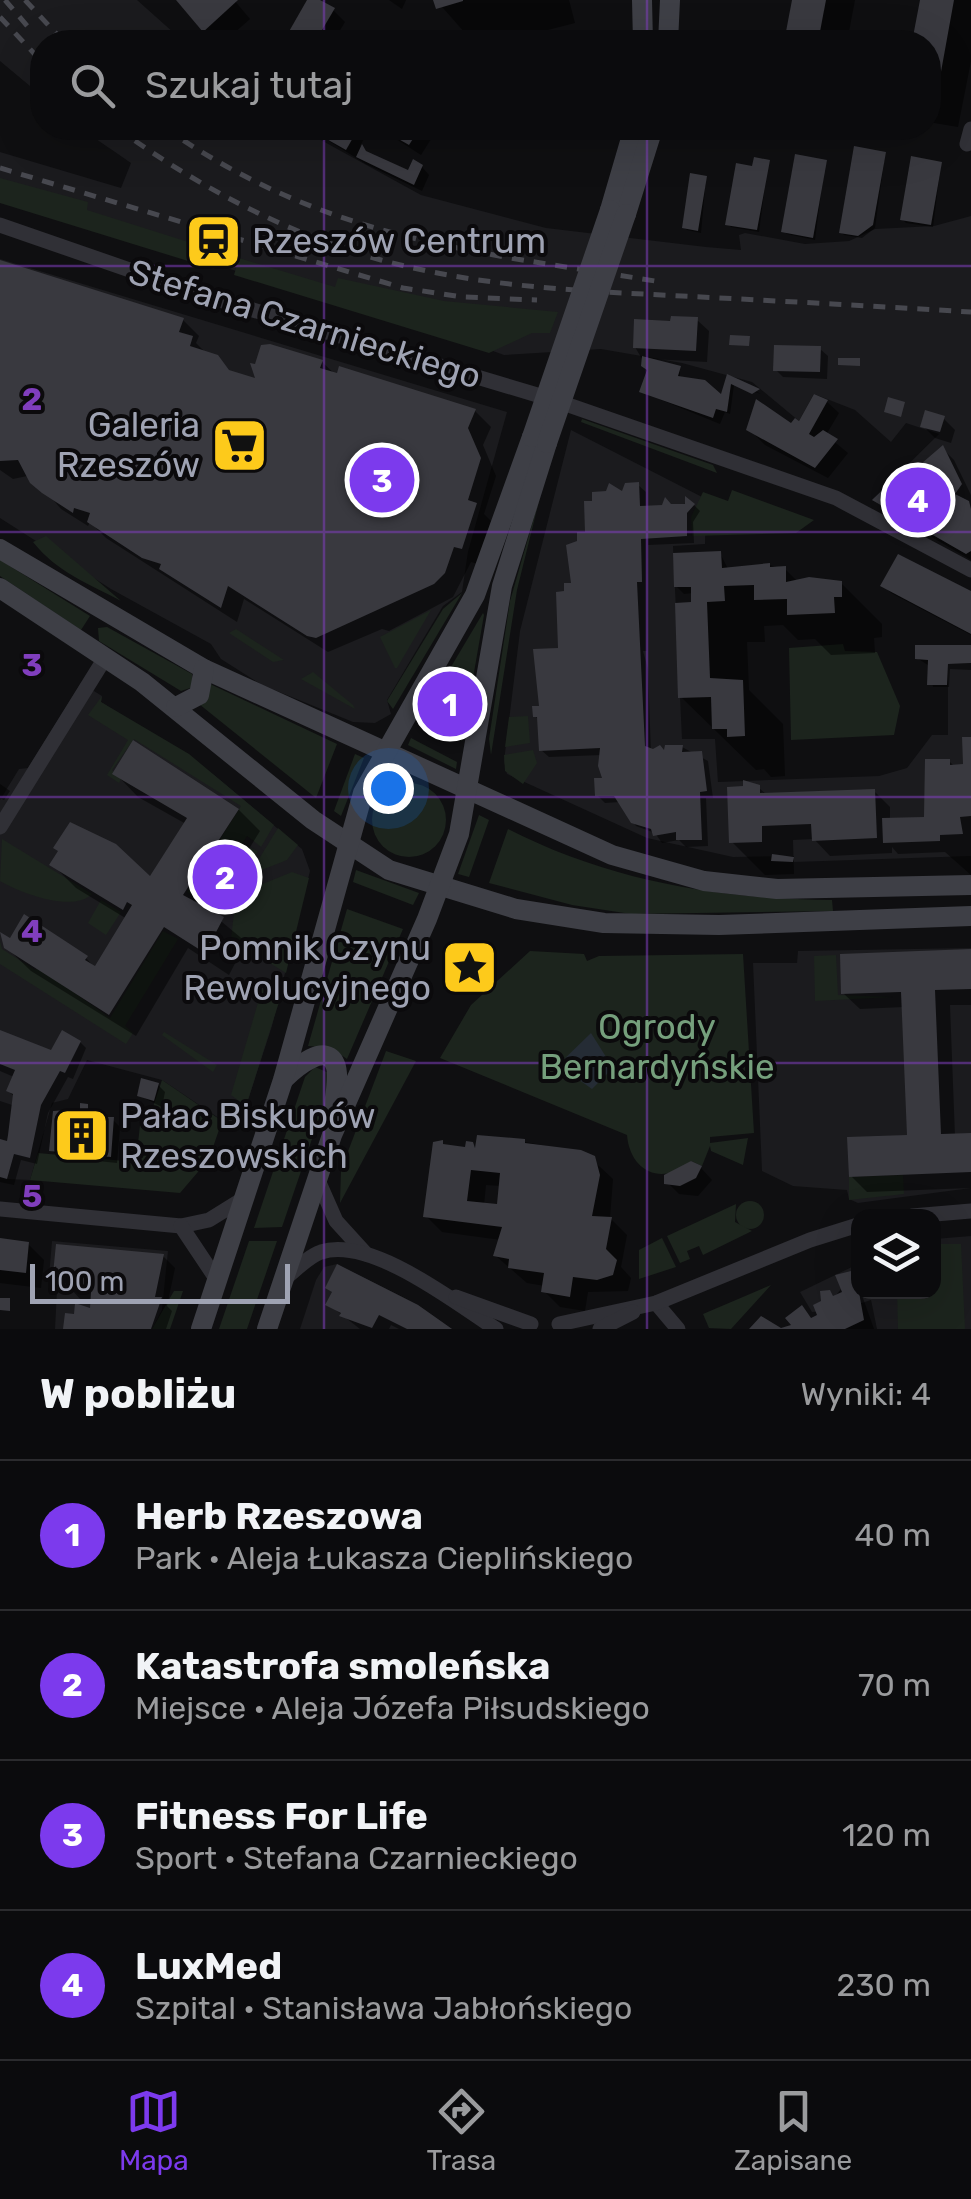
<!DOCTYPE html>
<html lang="pl">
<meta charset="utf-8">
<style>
:root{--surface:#0b0b0d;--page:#141416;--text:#f1f3f6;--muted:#9a9b9d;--line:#2b2b2e;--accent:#7c3aed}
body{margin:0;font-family:Rubik,sans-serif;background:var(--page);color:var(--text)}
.controls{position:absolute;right:30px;bottom:30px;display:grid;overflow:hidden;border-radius:20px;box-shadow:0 10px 40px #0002}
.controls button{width:90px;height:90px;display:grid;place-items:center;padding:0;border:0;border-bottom:2px solid var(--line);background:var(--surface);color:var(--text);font:50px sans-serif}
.scale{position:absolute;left:30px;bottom:25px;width:260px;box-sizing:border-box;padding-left:10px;border:5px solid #9fa3b3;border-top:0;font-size:28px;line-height:35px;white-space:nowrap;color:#9fa3b3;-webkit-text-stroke:8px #0b0a0c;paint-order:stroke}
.you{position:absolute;left:388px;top:788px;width:35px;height:35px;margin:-25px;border:8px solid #fff;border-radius:50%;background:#1a73e8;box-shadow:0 0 0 15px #1a73e833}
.badge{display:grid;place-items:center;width:65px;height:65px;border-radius:50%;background:var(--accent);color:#fff;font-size:32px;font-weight:700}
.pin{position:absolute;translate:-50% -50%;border:5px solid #fff;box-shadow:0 2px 10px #0006}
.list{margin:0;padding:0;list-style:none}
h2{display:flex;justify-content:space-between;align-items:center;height:130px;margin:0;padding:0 40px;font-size:42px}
h2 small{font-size:32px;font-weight:400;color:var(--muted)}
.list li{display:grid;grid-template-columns:65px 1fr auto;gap:30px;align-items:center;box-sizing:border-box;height:150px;padding:0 40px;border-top:2px solid var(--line)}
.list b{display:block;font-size:38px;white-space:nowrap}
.list p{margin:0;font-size:32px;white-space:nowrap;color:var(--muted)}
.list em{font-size:32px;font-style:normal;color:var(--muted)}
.icon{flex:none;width:55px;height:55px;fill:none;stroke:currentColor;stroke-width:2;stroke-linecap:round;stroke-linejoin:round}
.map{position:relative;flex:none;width:971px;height:1329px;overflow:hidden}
.search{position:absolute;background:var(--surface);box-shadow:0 10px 40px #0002;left:30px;right:30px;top:30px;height:110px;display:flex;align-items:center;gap:25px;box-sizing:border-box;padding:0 35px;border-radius:40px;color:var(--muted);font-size:38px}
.sheet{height:730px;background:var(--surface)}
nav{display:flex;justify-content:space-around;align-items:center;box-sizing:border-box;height:140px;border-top:2px solid var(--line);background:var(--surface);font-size:28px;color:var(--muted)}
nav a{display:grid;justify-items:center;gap:5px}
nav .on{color:var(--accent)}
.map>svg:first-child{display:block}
</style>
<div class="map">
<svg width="971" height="1329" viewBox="0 0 971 1329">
<rect width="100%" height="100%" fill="#0f0f11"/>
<g fill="#1b1b1e">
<path d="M0,0H137L184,42H42V96L0,61Z"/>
<path d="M80,128H299L421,195L546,228L706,247L741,250L739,235L745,233L805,244L849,241L875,229L934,226L971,216V551L966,554L872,500L939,434L906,423L891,442L855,410L814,394L799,421L752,382L682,363L601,349L504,355L432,329L0,201V152L121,188L131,163Z"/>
<path d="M0,259L507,412L468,552L462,592L443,606L419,646L387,700L391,714L375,723L353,722L262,685L221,659L211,644L111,589L0,518Z"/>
<path d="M571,430L706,499L705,544L673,546L682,739H715L718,782L879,776L907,768L932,735H948V664L971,663V856L794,862V856L733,857L647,838L507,774L504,761L520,631Z"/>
<path d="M81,683L102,696L101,702L214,775L302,849L310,871L272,1026L238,1131L162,1080L87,1060L68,1099L52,1103L30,1180L7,1179L12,1105L0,1101V800L19,769L28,768Z"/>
<path d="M971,948V1188L858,1203L849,1199L847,1190L793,1186L762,1171L753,963H797L798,951Z"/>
<path d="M971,1236V1329H877L871,1300L841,1310L812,1312L800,1292L858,1264V1292H934V1239Z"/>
<path d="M52,1241L168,1251L162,1310L152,1329H55L57,1290L48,1288Z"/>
<path d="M337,1264L418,1305L452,1329H300L316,1280L324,1267Z"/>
</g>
<g fill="#1c241d">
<path d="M0,178L88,202L87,210L201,246L200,253L229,262L228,266L216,263L214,269L0,203Z"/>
<path d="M239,258L335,287L338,278L444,301L558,312L550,333H532L489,353L234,275Z"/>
<path d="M582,419L713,465L717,473L581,422Z"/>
<path d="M732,490L814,520L796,533L692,536L691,517L703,492L728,501Z"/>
<path d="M540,497L517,590L491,755L489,739L510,601Z"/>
<path d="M46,536L121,601C86,582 58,573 33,542Z"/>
<path d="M0,560L90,616L81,630L0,576Z"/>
<path d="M462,593L393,709L387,701L443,609Z"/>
<path d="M431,610L397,668H395L380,637Z"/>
<path d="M483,613L484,615L462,741L420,719Z"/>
<path d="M107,627L192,674L193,687L181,691L99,641L98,628Z"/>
<path d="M236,629L284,660L273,662L229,633Z"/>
<path d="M843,644L845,651L877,652L900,706L894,735L791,740L789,648Z"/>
<path d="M313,672L353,705L355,709L301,679Z"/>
<path d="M210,684L337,744L316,798L199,704Z"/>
<path d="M102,696L101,702L189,754L274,825L261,847L247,836L242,844L258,851L244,873L235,867L230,875L225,872L220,890L212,885L201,902L187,892L241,806L134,739L112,770L121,779L119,783L107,775L128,740L88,715Z"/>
<path d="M528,716L530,743L505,747L509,717Z"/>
<path d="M411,738L457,762L456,769L408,745Z"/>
<path d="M533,750L537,763L523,784L505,771L504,755Z"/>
<path d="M355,754L364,758L341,816L334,811Z"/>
<circle cx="409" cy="820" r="37"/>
<path d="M479,815L489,820L469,877L458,874Z"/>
<path d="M278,828L298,845L287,860L249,875Z"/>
<path d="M508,829C610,881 718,899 832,900L833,911L631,914L572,905L489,883Z"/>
<path d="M2,839L92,894C73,913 20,893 0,881Z"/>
<path d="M356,870L419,893L413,905L353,882Z"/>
<path d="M292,872L309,878L286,973L231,939L236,895Z"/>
<path d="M101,900L121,912L106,935L88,923Z"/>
<path d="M347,909L403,929L347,1059L331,1048L308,1046Z"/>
<path d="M163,931L178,939L125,1026L133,1033L126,1044L0,964V941L2,949L35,970L38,967L110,1018Z"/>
<path d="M530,951L584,954L587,961L599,956L743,954L754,1133L710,1137V1143L748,1138L743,1165L711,1151L710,1146L702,1166L691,1161C663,1187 630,1172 627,1135L440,1058L471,1005Z"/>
<path d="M836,955L838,995L893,997L815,1001L814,956Z"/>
<path d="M262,989L280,999L246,1106L231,1095Z"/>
<path d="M164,1032L217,1065L213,1072L162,1035Z"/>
<path d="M386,1051L416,1061L340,1203L341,1170Z"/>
<path d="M315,1067L329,1073L330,1086L282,1227L254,1228L305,1077Z"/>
<path d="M162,1080L222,1121L209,1159L180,1193L30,1180L38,1153L136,1162L140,1125L152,1110Z"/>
<path d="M903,1175L904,1194L849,1200V1177Z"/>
<circle cx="750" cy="1215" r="14"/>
<path d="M736,1204L735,1222L752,1231L703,1255L699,1246L687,1251L690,1259L680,1263L667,1236Z"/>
<path d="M662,1238L676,1267L639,1279V1250Z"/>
<path d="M249,1241H277L247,1329H219Z"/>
<path d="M934,1244H961L965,1329H898L897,1292H934Z"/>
<path d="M771,1285L731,1329L709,1328L703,1314Z"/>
<path d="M174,1291H183L170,1329H152Z"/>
</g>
<path fill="#252c35" d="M591,1033L613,1068L592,1089L558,1065Z"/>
<g fill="#0007" fill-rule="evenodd">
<path d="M179,0H234L250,19L224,42H217Z"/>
<path d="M310,0L333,10L345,22L333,42H286Z"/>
<path d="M389,0H406L402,9Z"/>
<path d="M436,0H569L575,23L501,42H473Z"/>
<path d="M795,0H855L847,42H787Z"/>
<path d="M923,0H971V61L958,127L928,122V42H915Z"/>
<path d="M308,128H350L364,139L360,146L369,155L409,174L422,167L429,175L422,191L366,164Z"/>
<path d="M379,128H438L421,155Z"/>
<path d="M792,128H830L828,139Z"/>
<path d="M885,154L875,228L862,238L844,235L841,232Z"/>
<path d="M825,162L815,240L787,234L784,231Z"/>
<path d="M768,163L759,232L731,227L728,224L754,169Z"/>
<path d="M941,164L933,227L906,223L903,220Z"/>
<path d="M706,178L701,233L687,230L684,227Z"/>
<path d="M0,263L183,320L199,336L196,343L207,354L232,373L259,382L322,362L338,377L341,369L475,411L491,427L483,445L496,476L484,514L491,521L478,564L471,562L453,597L389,631L382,629L328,652L244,599L237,622L106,538L90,522L88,526L61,509L32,475L13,479L0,470Z"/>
<path d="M697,320L709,331L707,362L651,359L680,369V380L689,383L691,378L723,396L729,377L761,394L734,385L730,414L725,412L720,424L642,392L649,371L635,347L636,322Z"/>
<path d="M820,349L828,356L827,379L783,377L776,370Z"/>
<path d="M827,402L839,413L826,435L848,453L828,478L765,445L749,429L792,427Z"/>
<path d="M943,418L955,430L951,443L935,438L923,426Z"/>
<path d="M942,448L954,460L971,495V560L887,511L875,500Z"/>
<path d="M638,485L646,492V508L692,503L700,511L693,522L694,543L648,545L647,651H643L648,669L651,754L666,755L682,747L708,761L713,798H706L708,846L686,847L679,840L662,843L655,833L636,826L620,802L605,803L597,795L606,781L602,755L549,757L541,750L540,721L535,716L564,650L588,535L623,494Z"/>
<path d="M720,553L728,569L769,565L785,569L798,582L841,583L882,624V637L874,638L875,653L831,655L815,639L798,640L783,625L764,626L765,642H747L749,690L783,724L785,776L771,777L764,769L756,770L681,697L693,593L684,594L676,586Z"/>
<path d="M884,586L971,594V635L891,593Z"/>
<path d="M971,645V670L950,669L949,687H933L931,667L917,658L918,648Z"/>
<path d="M971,739V875L945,852L898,854L892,847V853L830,856L814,839L793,840L794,874L765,875L732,842L759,788L767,795L874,791L890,807V821L923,820L949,761L955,767H966Z"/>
<path d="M115,773L237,808L260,831L210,912L246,942L229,975L188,948L136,1036L31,971L7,948L86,958L96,969L127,919L76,888L52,864L151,880L186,824L138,797Z"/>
<path d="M0,784L10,791L4,800L0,798Z"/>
<path d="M971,952V1005H950L955,1136L971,1135V1188L867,1192L851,1176L909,1138L904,1007L860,1009L843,993Z"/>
<path d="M0,1033L50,1052L78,1040L86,1048L73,1079L68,1077L48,1113L37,1164L21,1160L14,1185L0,1182V1143L9,1144L15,1097L8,1091L14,1077L0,1071Z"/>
<path d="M158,1085L165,1092L162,1107L140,1096Z"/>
<path d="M102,1119L113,1120L120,1127L117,1163L59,1157L51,1150Z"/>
<path d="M514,1140L585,1153L613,1179L610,1218L627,1235L621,1267L631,1278L628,1291L588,1292L585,1311L560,1307L544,1291L545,1286L527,1283L496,1256L501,1240L442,1232L426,1216L472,1144L477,1149ZM486,1185L501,1186L499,1207L484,1205Z"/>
<path d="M701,1168L712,1180L698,1196L679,1194L667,1182Z"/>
<path d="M0,1241L28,1244L44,1260L41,1288L0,1283Z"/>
<path d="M163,1256L175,1268L167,1306L172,1311L166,1329H66L92,1311L93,1301H82L56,1273Z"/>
<path d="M854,1273L874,1329H827L833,1299Z"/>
<path d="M328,1288L447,1329H399L391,1325L389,1329H360L328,1304L334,1294Z"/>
</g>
<g fill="#39393f" fill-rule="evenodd">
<path d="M176,0H238L203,32Z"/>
<path d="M307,0H320L335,8L315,42H283Z"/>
<path d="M433,0H463V1L436,9Z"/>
<path d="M792,0H826L818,42H784Z"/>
<path d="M920,0H954L935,105L929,104V42H912Z"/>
<path d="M307,128H355L358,129L346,150Z"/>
<path d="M379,128H420L409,145Z"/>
<path d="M362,144L366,151L408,170L413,159L423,165L414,185L356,157Z"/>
<path d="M854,146L886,152L873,225L858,236L839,233Z"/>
<path d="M795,154L827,160L813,238L781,232Z"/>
<path d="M911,156L942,162L931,225L900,220Z"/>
<path d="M754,157L770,160L757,230L725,225L736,163L752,166Z"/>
<path d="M690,173L707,176L698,231L682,228Z"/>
<path d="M0,260L184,318L179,332L193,336L190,346L218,355L229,370L255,378L250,363L255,364L261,345L270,344L323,360L320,368L337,373L339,366L476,409L468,428L481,458L468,500L477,503L462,549L454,547L445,573L434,584L316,638L307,636L228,586L221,608L159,569L161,564L142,558L87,522L90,513L74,508L73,513L42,493L30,483L18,460L0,461Z"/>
<path d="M671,316L698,317L696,351L633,348L634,319L670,321Z"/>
<path d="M730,335L750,336L749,346L729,345Z"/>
<path d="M774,345L821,346L820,372L773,371Z"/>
<path d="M642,356L681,366L678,376L705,380L721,394L727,374L760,389L752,394L731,384L727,412L716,409L713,418L639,392L647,370L641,366Z"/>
<path d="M838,358H860V366L838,365Z"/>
<path d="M814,394L828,400L809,434L814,437L823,430L838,439L815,468L746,430L756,399L791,423L795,418L799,421Z"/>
<path d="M888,397L905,402L901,417L884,412Z"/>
<path d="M925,410L945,416L940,432L920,427Z"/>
<path d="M943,445L962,484L955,494L969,501L971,509V551L966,554L872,500L908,466L914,470Z"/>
<path d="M639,482L640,506L662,505L665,497L671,504H685V496L695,504L687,513V536L641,539L642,582H637L645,746L653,749L660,745L664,750L665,745H683L682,752L702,751L707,791L700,792L702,840H676V832L653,836L651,829L631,823L614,796H595L594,778H602L598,766L600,748L539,751L537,717H533L532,706H539L533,649L558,648L556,592L564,591V583H571L566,545L577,541V532H585L584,501H592V492L606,491L609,483L622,491L625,483Z"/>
<path d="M721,551L722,568L770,563V567L786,566V582L809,577L842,581V597H834L835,613L787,615V599L754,600V585L724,586L725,601L707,602L710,678L743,680L745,736L727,737V729H712L711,697L678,698L675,603L691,602V587H674L673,553Z"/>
<path d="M898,554L971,591V634L880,586Z"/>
<path d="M915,645H971V663L948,664L947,685H927L928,660L915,659Z"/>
<path d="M962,737H971V816L960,817L963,834L940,835V841L883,843L882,818L924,817L925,759H950V765L963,764Z"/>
<path d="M133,740L239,809L183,895L224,917L205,953L164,927L109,1015L4,948L0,932L10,938L24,914L88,956L85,960L95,966L132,905L127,902L123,910L49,865L58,851L53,848L70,822L116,844L150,876L187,818L112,774Z"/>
<path d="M743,780L760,785V793L875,789L877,838L812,841L811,824L762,826V842L729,843L727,787L743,786Z"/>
<path d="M772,854L794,857L793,862L771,861Z"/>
<path d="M971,949V989L935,990L941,1134L971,1133V1172L849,1177L847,1137L907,1135L901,992L841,994L840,954Z"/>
<path d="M0,1030L51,1050L62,1030L81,1041L65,1073L60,1071L41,1105L30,1158L14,1154L7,1179L0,1177V1139L7,1141L8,1135L13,1094L6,1091L15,1070L0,1064Z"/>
<path d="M141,1078L159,1083L154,1101L137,1096Z"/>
<path d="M80,1103L88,1104V1110L104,1111L102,1117H114L111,1157L49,1151L53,1111L80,1109Z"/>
<path d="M477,1135L525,1139V1143L581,1150L595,1156L600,1175L592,1216L612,1217L606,1249L617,1260L613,1275L597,1280L573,1277L570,1297L541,1292L544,1273L508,1268L509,1259L493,1256L502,1227L423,1217L433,1142L443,1140V1144L465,1147L466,1141L473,1142L475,1148ZM471,1170L500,1173L497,1204L467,1201Z"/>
<path d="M691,1161L702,1166L696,1178L680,1186L664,1184V1175Z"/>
<path d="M0,1238L29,1242L26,1273L0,1270Z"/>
<path d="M56,1244L164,1254L155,1297H162L151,1329H63L65,1313L74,1314L75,1303L90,1308L91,1292L68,1290L69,1275L53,1274Z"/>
<path d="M337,1264L418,1305L452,1329H407L379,1315L372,1328L339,1316L341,1313L325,1305L332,1292L325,1288Z"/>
<path d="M855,1270L864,1320L845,1329H749L761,1316L781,1328L791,1325L785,1318L802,1305L811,1318L817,1315L813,1305L821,1301L820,1291L830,1290L833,1296L842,1292L835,1275Z"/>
<path d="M0,1298H10V1311L0,1310Z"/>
</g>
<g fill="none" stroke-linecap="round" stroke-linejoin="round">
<g stroke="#303036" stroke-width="15">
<path d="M967,144L971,129"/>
<path d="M0,225L193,292L554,400L836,498L971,570"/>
<path d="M0,827L105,658"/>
<path d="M317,1178L336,1221L366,1254"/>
<path d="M0,1209L181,1226L209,1220L246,1197"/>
<path d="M912,1216L971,1211"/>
<path d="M181,1226L217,1280"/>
<path d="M283,1280C295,1271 307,1257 321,1252C371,1236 456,1303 496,1329"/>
<path d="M456,1297L531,1324"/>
<path d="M656,1303L678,1329"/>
<path d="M559,1324L656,1303L810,1240L858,1225"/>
<path d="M600,1329L633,1312"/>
</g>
<g stroke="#3e3f46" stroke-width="20">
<path d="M642,0L643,42"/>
<path d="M668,42L670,0"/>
<path d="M610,210L634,128"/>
<path d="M626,214L653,128"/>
<path d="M0,549L204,669L612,855L704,881L777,889L971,885"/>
<path d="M0,588L142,682L313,820L389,870L516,909L604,923L719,925L971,916"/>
<path d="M176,707L199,695L204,669"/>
<path d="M284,1079C294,1069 328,1039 336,1067C340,1082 332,1107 332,1123"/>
<path d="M201,1329L283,1080L363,793L475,595L532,437"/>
<path d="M267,1329L332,1135L427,919L459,834L502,586L547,443"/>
</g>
<g stroke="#47484f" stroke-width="5" stroke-dasharray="12 10" stroke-linecap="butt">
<path d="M5,0L29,28"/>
<path d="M25,0L64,42"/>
<path d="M0,17L42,62"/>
<path d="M117,128C197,186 285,233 381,260C480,287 580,291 682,296C778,301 875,306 971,312"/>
<path d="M165,128C325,239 470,251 655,281"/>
<path d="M0,168L403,288L463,297L537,300"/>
</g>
<g stroke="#3e3f46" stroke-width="20">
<path d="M532,437L610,210"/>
<path d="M547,443L626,214"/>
</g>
</g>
<path fill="none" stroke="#803ebd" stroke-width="2.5" stroke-opacity="0.55" d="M324,0V42M647,0V42M324,128V1329M647,128V1329M0,266H971M0,532H971M0,797H971M0,1063H971"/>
<defs>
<symbol id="station-square" viewBox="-11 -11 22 22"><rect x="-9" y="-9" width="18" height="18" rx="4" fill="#fdca1b" stroke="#0b0a0c"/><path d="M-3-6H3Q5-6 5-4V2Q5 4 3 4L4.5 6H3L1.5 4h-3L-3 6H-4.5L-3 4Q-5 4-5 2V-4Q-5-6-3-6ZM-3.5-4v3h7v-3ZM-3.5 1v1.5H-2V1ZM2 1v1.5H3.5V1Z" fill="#111"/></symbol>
<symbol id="supermarket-square" viewBox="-11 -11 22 22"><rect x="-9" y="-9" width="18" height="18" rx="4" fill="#fdca1b" stroke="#0b0a0c"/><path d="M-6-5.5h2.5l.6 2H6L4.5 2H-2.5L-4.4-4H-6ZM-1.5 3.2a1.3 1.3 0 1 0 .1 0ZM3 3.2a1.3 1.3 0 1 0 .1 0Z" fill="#111"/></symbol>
<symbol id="sight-square" viewBox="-11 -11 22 22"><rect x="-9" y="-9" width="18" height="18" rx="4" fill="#fdca1b" stroke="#0b0a0c"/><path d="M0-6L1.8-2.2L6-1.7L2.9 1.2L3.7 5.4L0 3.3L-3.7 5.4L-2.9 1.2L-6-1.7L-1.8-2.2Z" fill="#111"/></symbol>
<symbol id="building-square" viewBox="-11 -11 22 22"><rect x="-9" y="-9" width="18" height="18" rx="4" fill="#fdca1b" stroke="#0b0a0c"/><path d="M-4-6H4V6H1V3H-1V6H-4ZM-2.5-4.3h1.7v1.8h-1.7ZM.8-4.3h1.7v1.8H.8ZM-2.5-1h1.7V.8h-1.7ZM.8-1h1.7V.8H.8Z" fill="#111"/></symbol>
</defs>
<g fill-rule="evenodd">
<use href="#station-square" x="182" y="210" width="63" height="63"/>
<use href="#supermarket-square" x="208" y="414" width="63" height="63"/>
<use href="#sight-square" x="438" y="936" width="63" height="63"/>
<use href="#building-square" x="50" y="1104" width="63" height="63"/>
</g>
<g text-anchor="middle" stroke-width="8" stroke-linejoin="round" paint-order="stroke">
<g font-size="35" fill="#9fa3b3" stroke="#0b0a0c" text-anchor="start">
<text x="252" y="253">Rzeszów Centrum</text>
<text x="200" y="437" text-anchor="end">Galeria<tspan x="200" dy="40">Rzeszów</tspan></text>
<text x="431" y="960" text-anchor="end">Pomnik Czynu<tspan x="431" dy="40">Rewolucyjnego</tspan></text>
<text x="120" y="1128">Pałac Biskupów<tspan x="120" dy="40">Rzeszowskich</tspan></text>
</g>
<g font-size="35" fill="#9fa3b3" stroke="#0b0a0c">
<text transform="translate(305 324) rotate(17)" y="12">Stefana Czarnieckiego</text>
</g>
<g font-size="35" fill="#759f7c" stroke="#0b0a0c">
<text x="657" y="1039">Ogrody<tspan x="657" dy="40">Bernardyńskie</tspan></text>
</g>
</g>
<g font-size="32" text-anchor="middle" font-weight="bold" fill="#803ebd" stroke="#0b0a0c" stroke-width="8" stroke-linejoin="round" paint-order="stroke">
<text x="32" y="410">2</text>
<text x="32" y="676">3</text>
<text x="32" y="942">4</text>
<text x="32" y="1207">5</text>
</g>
</svg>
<div class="controls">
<button><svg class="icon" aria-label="layers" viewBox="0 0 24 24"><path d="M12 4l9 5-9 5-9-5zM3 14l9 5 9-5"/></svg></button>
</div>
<div class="scale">100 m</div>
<div class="you"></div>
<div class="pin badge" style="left:450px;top:704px">1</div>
<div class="pin badge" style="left:225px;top:877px">2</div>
<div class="pin badge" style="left:382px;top:480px">3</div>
<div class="pin badge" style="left:918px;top:500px">4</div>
<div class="search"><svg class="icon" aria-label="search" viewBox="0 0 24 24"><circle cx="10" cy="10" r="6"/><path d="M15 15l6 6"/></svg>Szukaj tutaj</div>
</div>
<section class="sheet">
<h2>W pobliżu<small>Wyniki: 4</small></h2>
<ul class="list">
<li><span class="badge">1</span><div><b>Herb Rzeszowa</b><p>Park · Aleja Łukasza Cieplińskiego</p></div><em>40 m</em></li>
<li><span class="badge">2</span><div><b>Katastrofa smoleńska</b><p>Miejsce · Aleja Józefa Piłsudskiego</p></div><em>70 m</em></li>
<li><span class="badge">3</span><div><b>Fitness For Life</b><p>Sport · Stefana Czarnieckiego</p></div><em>120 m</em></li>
<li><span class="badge">4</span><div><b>LuxMed</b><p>Szpital · Stanisława Jabłońskiego</p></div><em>230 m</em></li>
</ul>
</section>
<nav>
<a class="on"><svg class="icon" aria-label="map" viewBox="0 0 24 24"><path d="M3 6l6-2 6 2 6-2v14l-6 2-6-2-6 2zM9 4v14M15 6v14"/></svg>Mapa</a>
<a><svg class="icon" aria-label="directions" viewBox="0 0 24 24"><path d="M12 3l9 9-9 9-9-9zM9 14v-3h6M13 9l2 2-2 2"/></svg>Trasa</a>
<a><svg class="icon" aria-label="saved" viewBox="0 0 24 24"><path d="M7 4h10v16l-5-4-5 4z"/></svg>Zapisane</a>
</nav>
